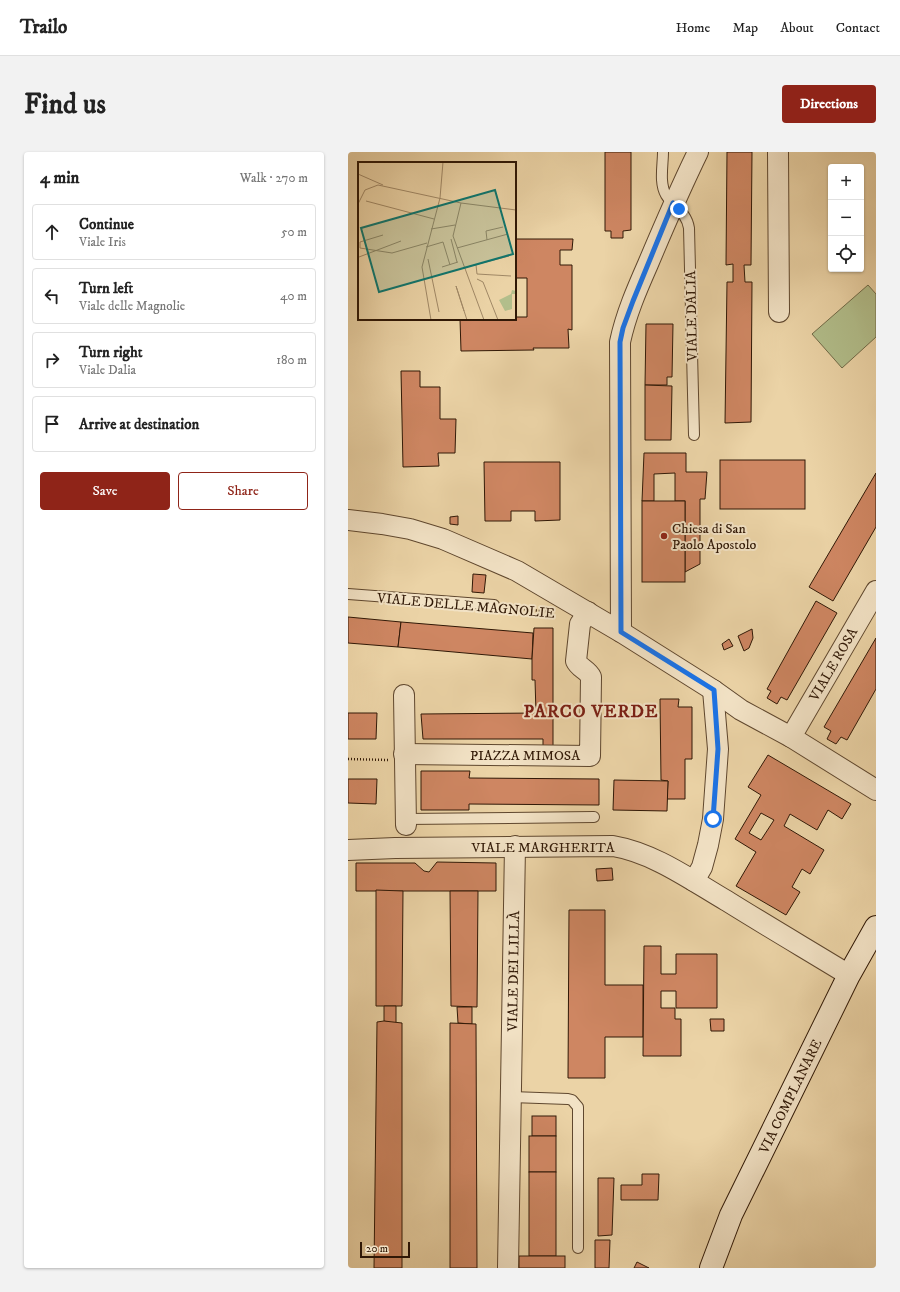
<!DOCTYPE html>
<meta charset="utf-8">
<style>
:root{--surface:#fff;--page:#f2f2f2;--text:#222;--muted:#767676;--line:#e0e0e0;--accent:#8f2418}
body{margin:0;font-family:"IM FELL DW Pica",serif;background:var(--page);color:var(--text)}
.controls{position:absolute;right:12px;top:12px;display:grid;overflow:hidden;border-radius:4px;box-shadow:0 1px 3px #0004}
.controls button{width:36px;height:36px;display:grid;place-items:center;padding:0;border:0;border-bottom:1px solid var(--line);background:var(--surface);color:var(--text);font:20px sans-serif}
.scale{position:absolute;left:12px;bottom:10px;width:50px;box-sizing:border-box;padding-left:4px;border:2px solid #301806;border-top:0;font-size:11px;line-height:14px;white-space:nowrap;color:#301806;-webkit-text-stroke:3px #f2e2c5;paint-order:stroke}
.stop{position:absolute;width:12px;height:12px;margin:-9px;border:3px solid #1a73e8;border-radius:50%;background:#fff}
.stop.end{background:#1a73e8;border-color:#fff;box-shadow:0 1px 4px #0008}
.list{margin:0;padding:0;list-style:none}
h2{display:flex;justify-content:space-between;align-items:center;height:52px;margin:0;padding:0 16px;font-size:17px}
h2 small{font-size:13px;font-weight:400;color:var(--muted)}
.list li{display:grid;grid-template-columns:26px 1fr auto;gap:12px;align-items:center;box-sizing:border-box;height:56px;margin:0 8px 8px;padding:0 8px;border:1px solid var(--line);border-radius:4px}
.list b{display:block;font-size:15px;white-space:nowrap}
.list p{margin:0;font-size:13px;white-space:nowrap;color:var(--muted)}
.list em{font-size:13px;font-style:normal;color:var(--muted)}
.actions{display:flex;gap:8px;padding:12px 16px}
.actions a{flex:1;padding:9px 0;border:1px solid var(--accent);border-radius:4px;text-align:center;font-size:14px;color:var(--accent)}
.actions .main{background:var(--accent);color:#fff}
.icon{flex:none;width:22px;height:22px;fill:none;stroke:currentColor;stroke-width:2;stroke-linecap:round;stroke-linejoin:round}
.map{position:relative;flex:none;width:528px;height:1116px;overflow:hidden;border-radius:4px}
header{display:flex;align-items:center;gap:24px;box-sizing:border-box;height:56px;padding:0 20px;background:var(--surface);border-bottom:1px solid var(--line)}
header strong{font-size:19px}
nav{display:flex;gap:22px;margin-inline-start:auto;font-size:14px}
.intro{display:flex;align-items:center;justify-content:space-between;box-sizing:border-box;height:96px;padding:0 24px}
h1{margin:0;font-size:28px}
.button{padding:10px 18px;border-radius:4px;background:var(--accent);color:#fff;font-size:14px;font-weight:700}
main{display:flex;gap:24px;padding:0 24px}
aside{flex:1;background:var(--surface);border-radius:4px;box-shadow:0 1px 3px #0004}
.map>svg:first-child{display:block}
</style>
<header>
<strong>Trailo</strong>
<nav><a>Home</a><a>Map</a><a>About</a><a>Contact</a></nav>
</header>
<div class="intro"><h1>Find us</h1><a class="button">Directions</a></div>
<main>
<aside>
<h2>4 min<small>Walk · 270 m</small></h2>
<ul class="list">
<li><svg class="icon" aria-label="ahead" viewBox="0 0 24 24"><path d="M12 20V5M6 11l6-6 6 6"/></svg><div><b>Continue</b><p>Viale Iris</p></div><em>50 m</em></li>
<li><svg class="icon" aria-label="left" viewBox="0 0 24 24"><path d="M17 20v-9H6M10 6l-5 5 5 5"/></svg><div><b>Turn left</b><p>Viale delle Magnolie</p></div><em>40 m</em></li>
<li><svg class="icon" aria-label="right" viewBox="0 0 24 24"><path d="M7 20v-9h11M14 6l5 5-5 5"/></svg><div><b>Turn right</b><p>Viale Dalia</p></div><em>180 m</em></li>
<li><svg class="icon" aria-label="arrive" viewBox="0 0 24 24"><path d="M6 21V4h12l-3 4 3 4H6"/></svg><div><b>Arrive at destination</b></div></li>
</ul>
<div class="actions"><a class="main">Save</a><a>Share</a></div>
</aside>
<div class="map">
<svg width="528" height="1116" viewBox="0 0 528 1116">
<rect width="100%" height="100%" fill="#ebd3a6"/>
<filter id="stains"><feTurbulence type="fractalNoise" baseFrequency=".005" numOctaves="4"/><feColorMatrix values="0 0 0 0 .2 0 0 0 0 .09 0 0 0 0 .02 0 0 0 .5 -.17"/></filter>
<radialGradient id="worn" r=".72"><stop offset=".6" stop-color="#630" stop-opacity="0"/><stop offset="1" stop-color="#630" stop-opacity=".3"/></radialGradient>
<path fill="#b2be8b" stroke="#716b48" d="M520,133L528,142V185L494,216L464,182Z"/>
<g fill="#ce8662" stroke="#301806" fill-rule="evenodd">
<path d="M257,0H283V78L275,79V86H263V79H257Z"/>
<path d="M379,0H404L403,113H396L397,130H404L403,270L377,271L379,130H385V112L378,113Z"/>
<path d="M167,87H225L224,98H212V113H224V178L220,177L221,196H185L186,198L113,199L112,167H167V165H179V126H167Z"/>
<path d="M298,172H325L324,225H319V233H297Z"/>
<path d="M53,219H72V235H92V267H108L107,301H90L91,314L55,315Z"/>
<path d="M297,233L324,234L323,288H297Z"/>
<path d="M296,301H338V320H359L357,347H352V412L337,420V349H327V321L306,322V349H294Z"/>
<rect x="372" y="308" width="85" height="49"/>
<path d="M136,310H212V368L187,369V359H163V369H137Z"/>
<path d="M528,321V375L485,449L461,435Z"/>
<rect x="294" y="349" width="43" height="81"/>
<path d="M110,364V373L102,372V365Z"/>
<path d="M125,422L138,423L136,441L124,440Z"/>
<path d="M468,449L489,461L439,548L433,545L429,552L419,546L423,539L419,537Z"/>
<path d="M0,465L53,470L50,495L0,491Z"/>
<path d="M53,470L185,481L184,507L50,495Z"/>
<path d="M186,476H205V595L195,594V587H75L73,562L188,561L187,528H184V507Z"/>
<path d="M404,477L405,486L401,496L396,499L390,484Z"/>
<path d="M528,486V537L499,588L493,585L488,592L479,587L483,579L476,575Z"/>
<path d="M381,487L385,494L376,498L374,492Z"/>
<path d="M312,547H331L330,555H344V607H337V647H319L320,629L313,628Z"/>
<path d="M0,561H29L28,587H0Z"/>
<path d="M420,603L503,652L494,667L480,658L469,678L442,662L436,674L476,698L462,722L454,717L444,735L452,740L438,763L388,734L408,700L387,687L413,643L400,635ZM413,661L426,668L413,688L401,681Z"/>
<path d="M73,619H122L121,626L251,627V653L121,652V658H73Z"/>
<path d="M0,627H29L28,652L0,651Z"/>
<path d="M266,628L320,629L319,659L265,658Z"/>
<path d="M89,710L148,711V739H8V711H67L76,719L81,720Z"/>
<path d="M264,716L265,728L249,729L248,717Z"/>
<path d="M28,738L55,739L54,854H28Z"/>
<path d="M102,739H130L129,855L103,854Z"/>
<path d="M221,758H257V833H295V885H257V926H220Z"/>
<path d="M296,794H313V822H328V802H369V856H328V839H313V856H327V867H333V904H295Z"/>
<path d="M36,854H48V872L36,869Z"/>
<path d="M109,855H124V872L110,871Z"/>
<path d="M362,867H376V879H363Z"/>
<path d="M36,869L54,871V1116H26L29,870Z"/>
<path d="M102,871L128,872L129,1116H102Z"/>
<rect x="184" y="964" width="24" height="20"/>
<rect x="181" y="984" width="27" height="36"/>
<rect x="181" y="1020" width="27" height="84"/>
<path d="M294,1022H311L310,1048H273V1033H294Z"/>
<path d="M250,1026H266L264,1083L250,1084Z"/>
<path d="M247,1088H262L261,1116H247Z"/>
<rect x="171" y="1104" width="46" height="12"/>
<path d="M289,1110L301,1116H286Z"/>
</g>
<g fill="none" stroke-linecap="round" stroke-linejoin="round">
<defs>
<g id="lane">
<path d="M315,0C315,13 311,31 318,43C326,56 338,59 341,76L346,283"/>
<path d="M0,442L146,453"/>
<path d="M58,667L246,665"/>
<path d="M163,945L220,947L224,948L230,955V1096"/>
</g>
<g id="street">
<path d="M430,0L431,160"/>
<path d="M0,368L34,372L62,377L95,387L169,419L273,480L365,538L393,558L443,585L528,638"/>
<path d="M273,480L272,190C278,162 289,137 300,112C316,74 332,37 350,0"/>
<path d="M56,543L58,673"/>
<path d="M443,585L528,439"/>
<path d="M56,602L242,604L243,525C240,518 231,516 228,509L232,472L240,460"/>
<path d="M0,698L47,696L265,694C306,701 343,728 379,749C419,774 460,798 501,823"/>
<path d="M346,729L354,715L360,693L365,667L370,597L365,538"/>
<path d="M160,1115L167,694"/>
</g>
<path id="secondary" d="M363,1116L383,1063L501,823L528,775"/>
</defs>
<use href="#lane" stroke="#5f472e" stroke-width="12"/>
<use href="#street" stroke="#5f472e" stroke-width="22"/>
<use href="#secondary" stroke="#301806" stroke-width="24"/>
<g stroke="#301806" stroke-width="2.5" stroke-dasharray="1 2" stroke-linecap="butt">
<path d="M158,455L201,460"/>
<path d="M0,607L40,608"/>
</g>
<use href="#lane" stroke="#f2e2c5" stroke-width="10"/>
<use href="#street" stroke="#f2e2c5" stroke-width="20"/>
<use href="#secondary" stroke="#f2e2c5" stroke-width="22"/>
</g>
<g fill="none" stroke-linecap="round" stroke-linejoin="round">
<path stroke="#1a73e8" stroke-width="5" d="M331,57L325,51L285,149L275,176L272,190L273,480L366,538L370,597L365,667"/>
</g>
<circle fill="#8f2418" stroke="#f2e2c5" stroke-width="1.5" cx="316" cy="384" r="4"/>
<g text-anchor="middle" stroke-width="4" stroke-linejoin="round" paint-order="stroke">
<g font-size="14" fill="#301806" stroke="#f2e2c5">
<text transform="translate(343 164) rotate(-91)" y="5">VIALE DALIA</text>
<text transform="translate(118 453) rotate(5)" y="5">VIALE DELLE MAGNOLIE</text>
<text transform="translate(485 512) rotate(-60)" y="5">VIALE ROSA</text>
<text x="177" y="608">PIAZZA MIMOSA</text>
<text x="195" y="700">VIALE MARGHERITA</text>
<text transform="translate(165 819) rotate(-89)" y="5">VIALE DEI LILLÀ</text>
<text transform="translate(442 944) rotate(-64)" y="5">VIA COMPLANARE</text>
</g>
<g font-size="14" fill="#301806" stroke="#f2e2c5" text-anchor="start">
<text x="324" y="381">Chiesa di San<tspan x="324" dy="16">Paolo Apostolo</tspan></text>
</g>
<g font-size="18" font-weight="bold" letter-spacing="1" fill="#7a1f14" stroke="#f2e2c5">
<text x="243" y="565">PARCO VERDE</text>
</g>
</g>
<g transform="translate(10 10)">
<rect width="158" height="158" fill="#ebd3a6"/>
<path d="M154,128L158,129V132H154V147L147,149L141,138L153,132Z" fill="#b2be8b"/>
<path fill="none" stroke="#a08866" stroke-width="1" d="M0,12L25,23M8,39L76,57M103,41L95,74L126,158M0,42L7,28L20,23L103,41L158,48M73,67L97,63M25,73L2,80V86L34,91L69,81M93,77L99,100M129,78L128,69L145,65M68,85L85,80L92,103M99,86L150,72M1,95L43,79M70,97L81,150M118,103L119,112L153,114M84,105L100,100M105,106L151,94M119,117L125,120L140,158M106,149L98,124L109,158M73,158L64,105L82,36L85,0"/>
<path fill="#0f766e" fill-opacity="0.15" stroke="#0f766e" stroke-width="2" d="M137,28L155,92L21,130L3,66Z"/>
<rect width="158" height="158" fill="none" stroke="#301806" stroke-width="2"/>
</g>
<rect width="100%" height="100%" filter="url(#stains)"/>
<rect width="100%" height="100%" fill="url(#worn)"/>
</svg>
<div class="controls">
<button>+</button>
<button>−</button>
<button><svg class="icon" aria-label="locate" viewBox="0 0 24 24"><circle cx="12" cy="12" r="6"/><path d="M12 2v4M12 18v4M2 12h4M18 12h4"/></svg></button>
</div>
<div class="scale">20 m</div>
<div class="stop" style="left:365px;top:667px"></div>
<div class="stop end" style="left:331px;top:57px"></div>
</div>
</main>
